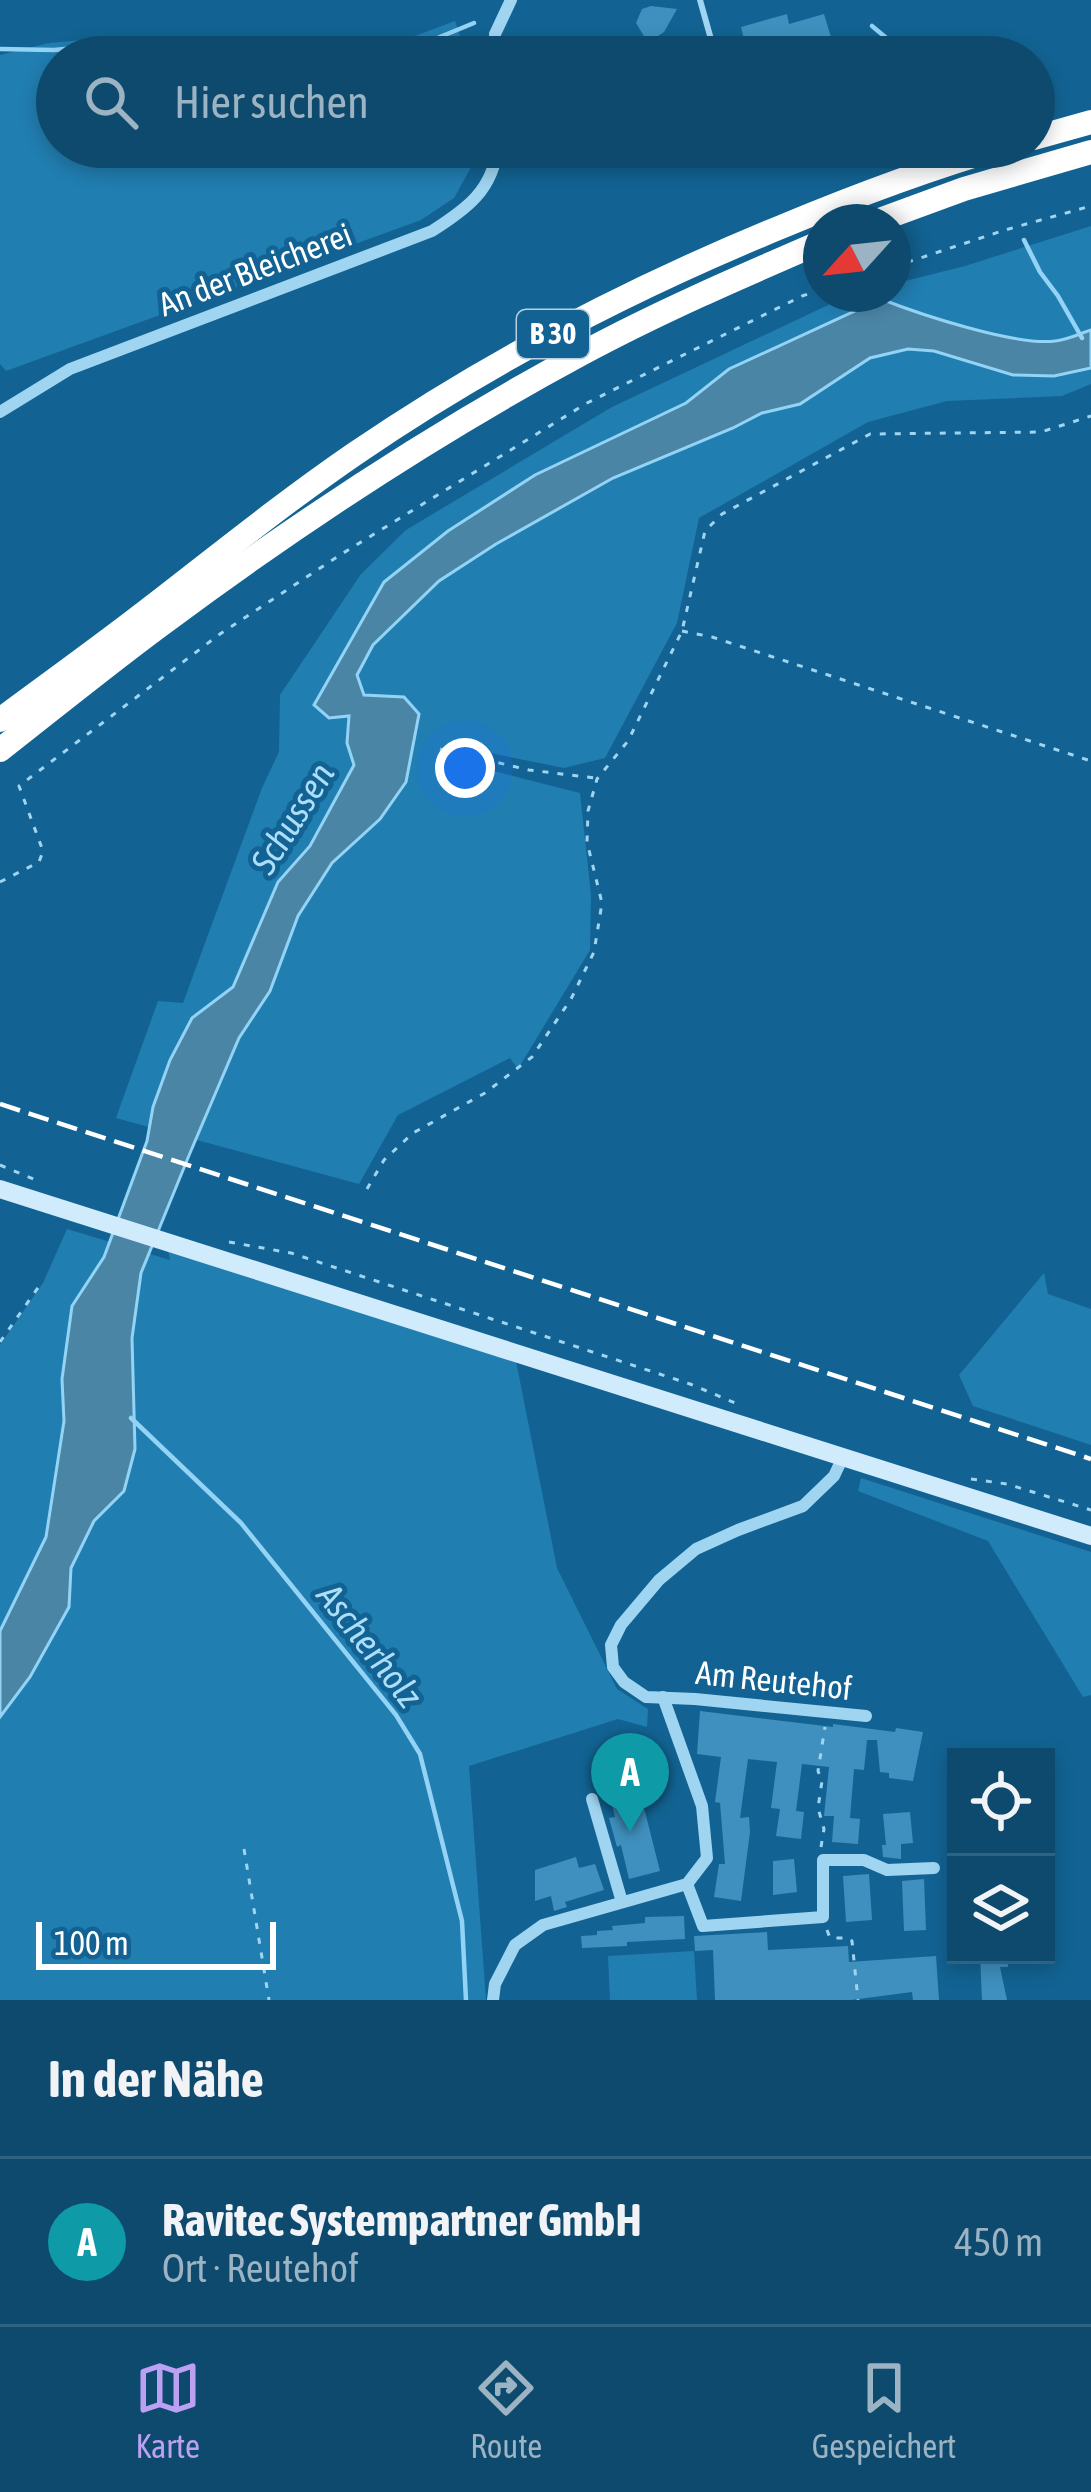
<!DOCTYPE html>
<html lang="de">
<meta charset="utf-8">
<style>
:root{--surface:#0e4a6e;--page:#1c5476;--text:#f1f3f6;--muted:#9bb3c2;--line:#2e6281;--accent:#bca0f2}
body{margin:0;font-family:"Asap Condensed",sans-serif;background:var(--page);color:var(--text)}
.controls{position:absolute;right:36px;bottom:36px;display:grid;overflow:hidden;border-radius:0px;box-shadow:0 6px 18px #0003}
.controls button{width:108px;height:108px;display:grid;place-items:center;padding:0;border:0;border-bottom:3px solid var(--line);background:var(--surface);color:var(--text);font:60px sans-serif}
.compass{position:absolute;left:803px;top:204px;width:108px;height:108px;border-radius:50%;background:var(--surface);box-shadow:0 6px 18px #0003;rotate:243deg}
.scale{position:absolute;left:36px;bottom:30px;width:240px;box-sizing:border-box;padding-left:12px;border:6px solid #fff;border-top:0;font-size:33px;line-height:42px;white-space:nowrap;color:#fff;-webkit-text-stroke:9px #126393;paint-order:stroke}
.you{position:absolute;left:465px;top:768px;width:42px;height:42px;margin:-30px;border:9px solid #fff;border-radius:50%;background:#1a73e8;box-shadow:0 0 0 18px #1a73e833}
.badge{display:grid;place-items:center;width:78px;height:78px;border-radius:50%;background:var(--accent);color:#fff;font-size:39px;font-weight:700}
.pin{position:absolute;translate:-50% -99px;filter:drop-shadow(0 3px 6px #0008)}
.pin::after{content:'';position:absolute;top:63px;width:42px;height:36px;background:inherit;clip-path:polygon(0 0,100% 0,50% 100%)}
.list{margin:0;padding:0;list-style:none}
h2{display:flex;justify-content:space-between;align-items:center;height:156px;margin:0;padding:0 48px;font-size:51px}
h2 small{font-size:39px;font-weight:400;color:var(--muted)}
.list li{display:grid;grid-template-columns:78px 1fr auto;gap:36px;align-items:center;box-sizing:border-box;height:168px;padding:0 48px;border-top:3px solid var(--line)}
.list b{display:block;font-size:45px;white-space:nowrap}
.list p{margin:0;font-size:39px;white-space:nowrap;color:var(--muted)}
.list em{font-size:39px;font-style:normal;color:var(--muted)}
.icon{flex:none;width:66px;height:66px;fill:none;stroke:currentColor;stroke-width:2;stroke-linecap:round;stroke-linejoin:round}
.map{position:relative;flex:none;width:1091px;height:2000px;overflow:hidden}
.search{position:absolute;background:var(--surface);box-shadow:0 6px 18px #0003;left:36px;right:36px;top:36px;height:132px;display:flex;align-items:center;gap:30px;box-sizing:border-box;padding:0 42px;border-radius:66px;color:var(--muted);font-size:45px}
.sheet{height:324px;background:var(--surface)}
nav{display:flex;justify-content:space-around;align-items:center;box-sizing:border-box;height:168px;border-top:3px solid var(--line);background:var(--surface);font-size:33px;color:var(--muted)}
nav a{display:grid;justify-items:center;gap:6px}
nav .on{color:var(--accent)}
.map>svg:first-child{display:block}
</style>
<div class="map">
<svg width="1091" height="2000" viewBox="0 0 1091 2000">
<rect width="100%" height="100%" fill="#126393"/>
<g fill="#217eb1">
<path d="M455,21L467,57H359Z"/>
<path d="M126,36L175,57H57V147H479V153L454,198L421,220L6,371L0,364V55L49,43Z"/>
<path d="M1091,226V384L1062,396L947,401L868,422L699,518L677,623L605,758L564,768L485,752L489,770L580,793L591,895L590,950L518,1069L510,1058L398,1115L359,1184L116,1118L158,1001L183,1003L262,788L279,752L280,695L361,574L406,530L612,407L841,299L858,294H893V284L965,266Z"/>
<path d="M67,1229L170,1260L166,1241L514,1351L557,1568L617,1689L648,1709L647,1727L618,1719L469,1766L486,2000H0V1345L43,1283Z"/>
<path d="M1044,1273L1048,1294L1091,1309V1445L973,1406L959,1375Z"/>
<path d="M861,1478L1091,1552V1695L1083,1697L988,1541L858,1491Z"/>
<path d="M694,1951L697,2000H610L608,1956Z"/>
</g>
<path fill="#4b85a6" stroke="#92d3f6" stroke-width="3" d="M881,299C919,314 1015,346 1055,341C1067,340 1079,334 1091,330V368L1054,376L1013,375L934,351L908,349L870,358L800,404L762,413L733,428L613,478L496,544L439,581L373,645L357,675L364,695L404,697L419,714L406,782L380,819L332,863L298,916L270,991L239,1038L190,1153L141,1273L132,1338L135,1449L124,1491L94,1521L71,1568L69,1607L30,1677L0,1717V1631L46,1537L64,1421L62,1379L72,1306L104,1257L147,1141L153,1107L170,1060L192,1018L233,987L278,882L310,846L354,765L347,743L349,716L329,718L314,705L384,582L448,531L535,475L686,403L729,369Z"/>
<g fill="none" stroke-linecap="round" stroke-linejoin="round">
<g stroke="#92d3f6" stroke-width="4.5">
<path d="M872,26L909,57"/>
<path d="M0,49L54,50L107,45L141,57"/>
<path d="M391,57L474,23"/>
<path d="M1024,240L1040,272L1058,296L1082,338"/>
<path d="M131,1418L241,1523L396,1715L420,1754L462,1921L466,2000"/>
</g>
</g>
<g fill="#3f90be">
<path d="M651,6L677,9L664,32L655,38L644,36L636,23L642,9Z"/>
<path d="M787,14L789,24L824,14L837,57H739L734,41L744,39L741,27Z"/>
<path d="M700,1711L833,1727V1724L895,1732L896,1728L923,1732L913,1781L889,1778V1773L880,1772L877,1740H867L864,1770L854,1769L850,1818L860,1819L858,1844L832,1842L834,1816H824L829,1767L802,1764L796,1811L804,1812L801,1839L776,1836L780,1809L771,1808L777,1762L748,1759L740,1818L749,1817L750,1832L741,1901L714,1897L719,1864H725L720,1803L715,1802L721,1757L697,1754Z"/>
<path d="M639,1788L660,1871L629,1879L621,1845L617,1847L609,1818L615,1817L610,1796Z"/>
<path d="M910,1812L913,1843L901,1844V1859L883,1857L882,1845H886L883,1814Z"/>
<path d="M576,1857L579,1868L595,1864L604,1890L565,1902L567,1907L554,1911L551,1896L535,1901V1870Z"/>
<path d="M794,1859L797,1892L773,1895V1861Z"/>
<path d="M869,1874L872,1920L846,1922L843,1876Z"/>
<path d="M924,1879L926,1930L904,1931L902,1881Z"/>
<path d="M684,1916L685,1939L627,1942V1946L582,1948L581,1936L597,1935V1931L613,1930L612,1926L645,1923V1917Z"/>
<path d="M767,1932L768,1950L848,1946L849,1962L936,1956L939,2000H913L912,1992L851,2000H715L713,1950L695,1951L694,1936Z"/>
<path d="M980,1955H1007L1008,1967H1000L1007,2000H982Z"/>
</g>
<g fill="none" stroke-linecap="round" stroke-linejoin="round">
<g stroke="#a0d5f2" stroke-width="3" stroke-dasharray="6 9" stroke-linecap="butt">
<path d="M893,267L1005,230L1091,206"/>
<path d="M682,631L712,637L1091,761"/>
<path d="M440,749L529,770L595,778"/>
<path d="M0,882L39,862L43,851L19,786L220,634L340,555L587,403L802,296L821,290"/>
<path d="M0,1165L38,1181"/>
<path d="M367,1189L384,1160L413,1133L485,1093L532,1057L571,999L594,952L602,903L587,842L588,811L597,779L628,741L682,631L705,531L722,514L870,434L1041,432L1091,416"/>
<path d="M229,1242L291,1253L690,1384L740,1405"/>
<path d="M0,1342L42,1282"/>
<path d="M971,1479L1007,1484L1091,1510"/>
<path d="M821,1847L824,1829L818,1808L822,1781L818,1771L825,1727"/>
<path d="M244,1849L269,2000"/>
<path d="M827,1930L830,1938H848L852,1941L858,2000"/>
</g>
<path stroke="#a0d5f2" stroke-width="6" d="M700,0L716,57"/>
<g stroke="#a0d5f2" stroke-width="12">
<path d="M496,57L495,34L511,0"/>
<path d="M0,412L70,369L432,231C465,210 494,190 497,147"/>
<path d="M844,1455L834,1476L803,1506L738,1530L696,1549L659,1580L621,1625L611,1645L613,1667L624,1682L646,1697L695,1699L866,1716"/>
<path d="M592,1799L622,1902"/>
<path d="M687,1884L703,1926L823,1917V1860H864L887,1870L934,1868"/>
<path d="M493,2000L495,1984L515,1945L543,1925L687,1884L707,1858L702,1806L663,1697"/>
</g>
<path stroke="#cfebfc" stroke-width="18" d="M0,1189L1091,1536"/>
<g stroke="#fff" stroke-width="24">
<path d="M1034,138L1091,122"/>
<path d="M874,222L964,189L1091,152"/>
<path d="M0,720C51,682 103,645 153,606C220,554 286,501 356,453C489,362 632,288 781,227C853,197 927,169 1003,147"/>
<path d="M0,750C55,707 110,662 166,621C298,523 436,432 581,354C659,312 740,277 821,242"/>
</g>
<path stroke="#fff" stroke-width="4.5" stroke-dasharray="21 9" stroke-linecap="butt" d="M0,1104L1091,1459"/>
</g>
<g text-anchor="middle" stroke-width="10" stroke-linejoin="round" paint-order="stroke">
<rect fill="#126393" stroke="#b8d0df" stroke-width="3" x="517" y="310" width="72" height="48" rx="9"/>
<g font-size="30" font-weight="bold" fill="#fff">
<text x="553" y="344">B 30</text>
</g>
<g font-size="33" fill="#fff" stroke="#126393">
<text transform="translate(255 269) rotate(-21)" y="12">An der Bleicherei</text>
<text transform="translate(774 1680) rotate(6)" y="12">Am Reutehof</text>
</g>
<g font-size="36" font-style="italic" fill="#acdef9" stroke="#126393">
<text transform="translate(292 818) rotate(-58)" y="13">Schussen</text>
<text transform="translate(370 1645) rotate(52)" y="13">Ascherholz</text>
</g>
</g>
</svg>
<div class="controls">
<button><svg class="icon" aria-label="locate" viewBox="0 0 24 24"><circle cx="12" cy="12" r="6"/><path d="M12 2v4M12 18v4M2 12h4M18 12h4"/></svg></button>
<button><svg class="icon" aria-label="layers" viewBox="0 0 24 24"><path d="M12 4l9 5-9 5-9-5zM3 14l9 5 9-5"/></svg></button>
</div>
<svg class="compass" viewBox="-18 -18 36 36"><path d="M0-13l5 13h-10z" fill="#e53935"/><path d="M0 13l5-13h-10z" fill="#9bb3c2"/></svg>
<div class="scale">100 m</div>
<div class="you"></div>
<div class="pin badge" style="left:630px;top:1832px;background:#0f9aa8">A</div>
<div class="search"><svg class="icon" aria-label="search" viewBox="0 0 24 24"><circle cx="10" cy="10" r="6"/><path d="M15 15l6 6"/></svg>Hier suchen</div>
</div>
<section class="sheet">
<h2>In der Nähe<small></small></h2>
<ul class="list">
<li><span class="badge" style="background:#0f9aa8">A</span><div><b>Ravitec Systempartner GmbH</b><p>Ort · Reutehof</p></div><em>450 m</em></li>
</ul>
</section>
<nav>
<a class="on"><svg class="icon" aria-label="map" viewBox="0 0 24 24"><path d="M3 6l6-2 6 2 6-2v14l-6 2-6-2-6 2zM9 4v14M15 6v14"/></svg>Karte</a>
<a><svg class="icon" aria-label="directions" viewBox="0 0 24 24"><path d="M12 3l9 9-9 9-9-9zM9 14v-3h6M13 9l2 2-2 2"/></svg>Route</a>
<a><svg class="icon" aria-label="saved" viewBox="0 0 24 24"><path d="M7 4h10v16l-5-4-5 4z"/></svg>Gespeichert</a>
</nav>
